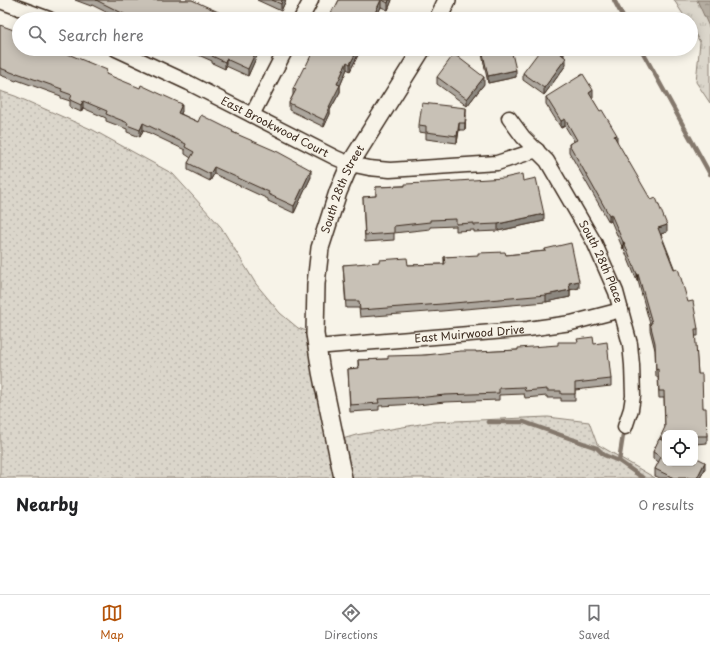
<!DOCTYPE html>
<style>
:root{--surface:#fff;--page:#f6f6f6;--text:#202124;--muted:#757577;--line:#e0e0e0;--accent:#b45309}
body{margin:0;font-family:"Playpen Sans",sans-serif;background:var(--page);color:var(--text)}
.controls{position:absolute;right:12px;bottom:12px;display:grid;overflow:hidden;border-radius:8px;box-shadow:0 2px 10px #0003}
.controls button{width:36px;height:36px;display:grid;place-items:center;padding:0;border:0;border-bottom:1px solid var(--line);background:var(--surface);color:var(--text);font:20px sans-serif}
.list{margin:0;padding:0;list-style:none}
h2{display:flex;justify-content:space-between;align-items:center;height:52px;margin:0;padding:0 16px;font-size:17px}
h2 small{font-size:13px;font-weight:400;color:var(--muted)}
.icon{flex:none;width:22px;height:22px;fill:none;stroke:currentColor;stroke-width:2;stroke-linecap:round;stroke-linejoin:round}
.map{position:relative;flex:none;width:710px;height:478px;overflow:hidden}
.search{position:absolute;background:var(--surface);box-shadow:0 2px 10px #0003;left:12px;right:12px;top:12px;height:44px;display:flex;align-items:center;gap:10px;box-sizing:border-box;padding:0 14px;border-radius:22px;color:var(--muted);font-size:15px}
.sheet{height:116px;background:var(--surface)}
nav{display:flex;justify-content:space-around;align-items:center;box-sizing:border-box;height:56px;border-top:1px solid var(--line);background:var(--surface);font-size:11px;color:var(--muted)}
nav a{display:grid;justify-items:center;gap:2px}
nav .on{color:var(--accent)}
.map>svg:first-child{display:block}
</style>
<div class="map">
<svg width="710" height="478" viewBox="0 0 710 478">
<defs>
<pattern id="grass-dots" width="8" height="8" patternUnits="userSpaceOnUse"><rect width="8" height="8" fill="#dbd6cb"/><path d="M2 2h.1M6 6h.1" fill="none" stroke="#bdb8ae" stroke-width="1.8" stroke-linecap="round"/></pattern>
<pattern id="park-tufts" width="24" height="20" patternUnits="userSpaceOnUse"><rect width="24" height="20" fill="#dbd6cb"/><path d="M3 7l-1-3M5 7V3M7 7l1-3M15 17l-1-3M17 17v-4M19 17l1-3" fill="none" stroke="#bdb8ae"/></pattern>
<pattern id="water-ripples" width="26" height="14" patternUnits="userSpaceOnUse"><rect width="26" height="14" fill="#b4aca0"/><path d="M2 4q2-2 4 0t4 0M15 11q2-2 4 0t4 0" fill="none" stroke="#948c82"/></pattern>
</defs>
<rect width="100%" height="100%" fill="#f7f3e8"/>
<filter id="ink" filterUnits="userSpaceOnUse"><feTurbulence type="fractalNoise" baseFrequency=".025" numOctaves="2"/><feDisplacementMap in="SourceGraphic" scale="8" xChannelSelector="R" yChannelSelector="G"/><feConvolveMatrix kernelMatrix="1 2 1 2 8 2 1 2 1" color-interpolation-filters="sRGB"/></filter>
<g filter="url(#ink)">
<path fill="url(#grass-dots)" stroke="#8b8074" d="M0,91L15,96L93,130L173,174L221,227L256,284L280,313L298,328L315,334L336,441L356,435L432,422L548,417L589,422L597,444L655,478H0Z"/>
<path fill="url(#park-tufts)" stroke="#8b8074" d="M674,0H710V103L696,82L700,42L691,27V19H686Z"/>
<path fill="url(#water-ripples)" stroke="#84786c" d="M697,0H710V29Z"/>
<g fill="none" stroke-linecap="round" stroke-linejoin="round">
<g stroke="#84786c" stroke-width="4.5">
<path d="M614,0L624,19"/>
<path d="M641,49L710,174"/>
<path d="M488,422H524L597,448L604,455L619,461"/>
<path d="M624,429L619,461L643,478"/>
</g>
<defs>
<g id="minor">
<path d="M0,1L49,19"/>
<path d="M301,19L311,0"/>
<path id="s1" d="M116,49L189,83L336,158L350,164L369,168L390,170L497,163L537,150"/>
<path d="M252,115L286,49"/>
<path id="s2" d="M509,118L523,137L547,161L594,242L616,292L630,344L632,365L633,396L631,409L625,427"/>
<path id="s3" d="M316,347L528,329L571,323L621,310"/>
</g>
<g id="tertiary">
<path d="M438,19L447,0"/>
<path id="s4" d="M343,478L321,372L315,334L316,284L320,248L338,192L350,164L422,49"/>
</g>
</defs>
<use href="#minor" stroke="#3b2a1e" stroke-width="17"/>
<use href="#tertiary" stroke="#3b2a1e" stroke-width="20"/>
<use href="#minor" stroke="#f7f3e8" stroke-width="14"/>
<use href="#tertiary" stroke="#f7f3e8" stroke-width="17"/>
</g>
<g fill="#aca69d" stroke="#3b2a1e">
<path d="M75,0H192L229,19H120L92,5L91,6Z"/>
<path d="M257,0H286L281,11Z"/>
<path d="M339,0H392L388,10L381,7L375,19H328L335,8Z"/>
<path d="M0,25L19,49L68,54L107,75L182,111L181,114L198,122L233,132L311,177L294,213L268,201V199L214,174L210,181L188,170V163L191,158L185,154V150L143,130L140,137L127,132V129L106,121V118L83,108L81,112L70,107V101L61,98V96L17,80L16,81L0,75Z"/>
<path d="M185,49H260L248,76L226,66L225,69L212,63V61Z"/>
<path d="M361,49L350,71L347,69L340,86V92L330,110V114L324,127L289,110V103L293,95V89L305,68Z"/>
<path d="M481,49H511L516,77L488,83Z"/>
<path d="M564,56L566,65L544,95L523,80V73Z"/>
<path d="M437,77L484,84L467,106L437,84Z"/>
<path d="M546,97H593L592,98L617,142L667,232L661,234L698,329V336H695L698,374L707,436V443L695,444V433H665V463L705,469L700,478H660L655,476V469L659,462L653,459V452L665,428L664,398H659L658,377H656L655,350L650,330V324L638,281H637L624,249H623L611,221L609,222L569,152V144L574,141L565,126L561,128L546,104Z"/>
<path d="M466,115L465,130H459L457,143L426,139V133L419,132V125Z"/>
<path d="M523,181L544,221L498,231L474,232V230L456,231V226L430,227V229L394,233V240L365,242L363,197L376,196V187Z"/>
<path d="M545,249L579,288L570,290V297L546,302L442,311L360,317L359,308H346L343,265H408L444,264V257L506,255L545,251Z"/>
<path d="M594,344L611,379V386L575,390V401H561V398H547V396L525,398L524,394L499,395V400L445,402L417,405V404L379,406V410L350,412L348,369L358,368V360L388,359L426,355L518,350Z"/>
</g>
<g fill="#8c877f" stroke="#3b2a1e">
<path d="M282,0H286L281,11V4Z"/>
<path d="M381,0V7L375,19H372Z"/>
<path d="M389,0H392L388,10V3Z"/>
<path d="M257,49H260L248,76V69Z"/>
<path d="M358,49H361L350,71V64Z"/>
<path d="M564,49V56L561,54Z"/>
<path d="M566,58V65L544,95V88Z"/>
<path d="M226,59V66L225,69V62Z"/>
<path d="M347,62V69L340,86V92L330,110V114L324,127V120L329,107L337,84Z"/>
<path d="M516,70V77L488,83V76Z"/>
<path d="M484,77V84L467,106V99Z"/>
<path d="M593,90V97L589,100V93Z"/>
<path d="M83,101V108L81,112V105Z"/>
<path d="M182,104V111L178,120V113Z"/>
<path d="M466,108V115L465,130V123Z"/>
<path d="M565,119V126L561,128V121Z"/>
<path d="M143,123V130L140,137V130Z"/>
<path d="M459,123V130L457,143V136Z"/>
<path d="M617,135V142L614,136Z"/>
<path d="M214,167V174L210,181V174Z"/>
<path d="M311,170V177L294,213V206Z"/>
<path d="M544,214V221L498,231V224Z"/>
<path d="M611,214V221L609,222V215Z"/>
<path d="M667,225V232L658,235V228Z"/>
<rect x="623" y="242" width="1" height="7"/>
<rect x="637" y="274" width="1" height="7"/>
<path d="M579,281V288L569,290V283Z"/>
<path d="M570,290V297L546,302V295Z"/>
<path d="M705,462V469L700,478H697Z"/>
</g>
<g fill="#c8c1b6" stroke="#3b2a1e">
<path d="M96,0H192L225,15L224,17L229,19H134Z"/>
<path d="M272,0H282L281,4Z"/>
<path d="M339,0H381L372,19H328L334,7L335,8Z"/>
<path d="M382,0H389L388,3Z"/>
<path d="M0,25L19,32V49H57L68,53V54L107,70L106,74L140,88L141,85L156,92L182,104L178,113L198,122L201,115L233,131L232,132L278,152L311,170L294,206L268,194L269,192L214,167L210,174L188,163L194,152L185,147L186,144L143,123L140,130L127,125L128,123L106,114L107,111L83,101L81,105L70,100L72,95L61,91L62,89L17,73L16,74L0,68Z"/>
<path d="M201,49H257L248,69L226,59L225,62L212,56L213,54Z"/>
<path d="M314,49H358L350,64L347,62L337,84L340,85L329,107H330L324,120L289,103L296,90L293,89L304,67L305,68Z"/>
<path d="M482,49H511L516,70L488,76Z"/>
<path d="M541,49H564L561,54L566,58L544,88L523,73Z"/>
<path d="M454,54L484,77L467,99L437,77Z"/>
<path d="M583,74L593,90L589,93L600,111L602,110L617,135L614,136L651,200L656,198L667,225L658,228L674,269L678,268L688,302L693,301L698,329H695L698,374H702L703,408H706L707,436H695V433H665V438H660L665,427L664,391H659L658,369L656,370L655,343L650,323H652L638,274H637L624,242H623L611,214L609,215L569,144L577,140L565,119L561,121L546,97Z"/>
<path d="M422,103L466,108L465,123H459L457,136L426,132V126L419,125Z"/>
<path d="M522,174L523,181L536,178L544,214L498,224L474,225V223L456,224V219L430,220V222L394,226V233L365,235L363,197L376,196V187L405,186V184L426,183L504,178Z"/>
<path d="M571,243L579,281L569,283L570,290L546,295L442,304L360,310L359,301H346L343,265L379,262V260L407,258L408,265L445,264L444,257L478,255V253L505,252L506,255L546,251L545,249Z"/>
<path d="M593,337L594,344L607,342L611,379L575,383V394H561V391H547V389L525,391L524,387L499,388V393L445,395L417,398V397L378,399L379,403L350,405L348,369L359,368L358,360L388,359V356L426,355L461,351H476V352L518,350V348L558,345V342H578L577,339Z"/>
<path d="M659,439L665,441V463H695V457L705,462L697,478H690L687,477V478H674L655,469L661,457L653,452Z"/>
</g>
</g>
<g text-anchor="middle" stroke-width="3" stroke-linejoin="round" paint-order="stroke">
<g font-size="11" fill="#3b2a1e" stroke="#f7f3e8">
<text dy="4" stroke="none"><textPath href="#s1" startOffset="177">East Brookwood Court</textPath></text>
<text dy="4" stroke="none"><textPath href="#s4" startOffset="296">South 28th Street</textPath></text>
<text dy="4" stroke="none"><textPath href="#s2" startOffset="172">South 28th Place</textPath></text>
<text dy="4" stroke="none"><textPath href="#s3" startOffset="154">East Muirwood Drive</textPath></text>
</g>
</g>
</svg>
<div class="controls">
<button><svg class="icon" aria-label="locate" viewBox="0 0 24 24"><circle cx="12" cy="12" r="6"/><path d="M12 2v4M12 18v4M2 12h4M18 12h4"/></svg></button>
</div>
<div class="search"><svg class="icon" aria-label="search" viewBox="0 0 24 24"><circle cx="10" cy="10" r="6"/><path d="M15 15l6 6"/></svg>Search here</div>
</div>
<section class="sheet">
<h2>Nearby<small>0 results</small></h2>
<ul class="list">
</ul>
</section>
<nav>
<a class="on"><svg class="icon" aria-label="map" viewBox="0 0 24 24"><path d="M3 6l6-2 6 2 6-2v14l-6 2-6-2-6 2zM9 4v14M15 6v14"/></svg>Map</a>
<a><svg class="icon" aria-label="directions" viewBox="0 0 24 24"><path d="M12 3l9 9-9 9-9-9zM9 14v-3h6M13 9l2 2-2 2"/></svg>Directions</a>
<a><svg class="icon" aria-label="saved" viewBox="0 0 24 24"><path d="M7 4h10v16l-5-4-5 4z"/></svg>Saved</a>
</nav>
